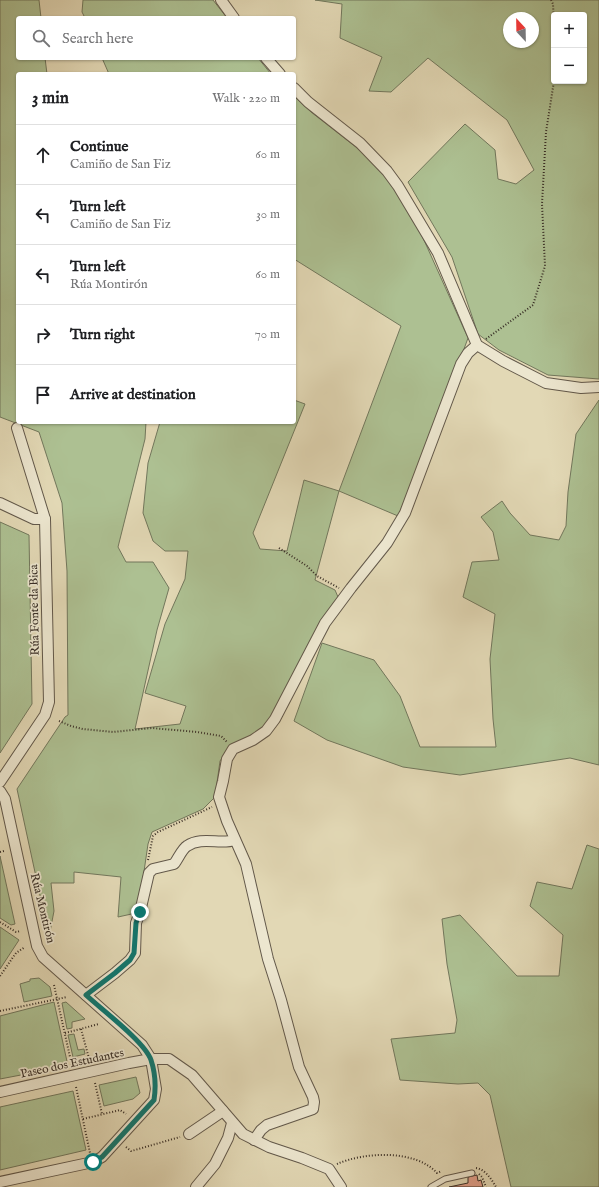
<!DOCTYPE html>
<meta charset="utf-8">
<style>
:root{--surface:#fff;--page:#f6f6f6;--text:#202124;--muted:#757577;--line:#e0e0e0}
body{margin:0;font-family:"IM FELL English",serif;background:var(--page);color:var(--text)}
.controls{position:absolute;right:12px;top:12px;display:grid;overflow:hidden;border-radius:4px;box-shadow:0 1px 3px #0004}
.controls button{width:36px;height:36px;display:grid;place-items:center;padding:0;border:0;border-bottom:1px solid var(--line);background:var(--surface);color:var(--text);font:20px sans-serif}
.compass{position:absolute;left:503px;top:12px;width:36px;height:36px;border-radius:50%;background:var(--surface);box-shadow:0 1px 3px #0004;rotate:338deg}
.stop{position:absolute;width:12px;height:12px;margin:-9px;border:3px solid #0f766e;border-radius:50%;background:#fff}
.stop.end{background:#0f766e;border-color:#fff;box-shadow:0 1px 4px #0008}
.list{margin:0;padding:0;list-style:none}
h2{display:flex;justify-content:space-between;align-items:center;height:52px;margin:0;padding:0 16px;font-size:17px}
h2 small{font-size:13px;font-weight:400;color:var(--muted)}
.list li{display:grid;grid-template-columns:26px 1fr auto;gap:12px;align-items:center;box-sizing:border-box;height:60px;padding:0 16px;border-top:1px solid var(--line)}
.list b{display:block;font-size:15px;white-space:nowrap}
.list p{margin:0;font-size:13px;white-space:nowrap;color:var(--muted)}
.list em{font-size:13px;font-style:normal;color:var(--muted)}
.icon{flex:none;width:22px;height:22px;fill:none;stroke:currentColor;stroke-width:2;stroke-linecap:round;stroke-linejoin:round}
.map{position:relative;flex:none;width:599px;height:1187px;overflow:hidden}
.search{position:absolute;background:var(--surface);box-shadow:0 1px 3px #0004;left:16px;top:16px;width:280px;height:44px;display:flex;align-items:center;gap:10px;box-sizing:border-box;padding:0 14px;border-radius:4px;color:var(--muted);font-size:15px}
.panel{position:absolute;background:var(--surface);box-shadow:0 1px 3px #0004;left:16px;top:72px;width:280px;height:352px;border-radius:4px}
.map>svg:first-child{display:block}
</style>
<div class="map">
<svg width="599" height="1187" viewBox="0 0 599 1187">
<rect width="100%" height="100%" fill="#e2d8b5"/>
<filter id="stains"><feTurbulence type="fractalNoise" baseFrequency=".005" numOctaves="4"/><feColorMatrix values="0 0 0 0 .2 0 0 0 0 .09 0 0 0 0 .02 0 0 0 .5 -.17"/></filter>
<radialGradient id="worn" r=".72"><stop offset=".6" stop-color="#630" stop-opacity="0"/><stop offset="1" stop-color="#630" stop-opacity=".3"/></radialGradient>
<g fill="#adc092" stroke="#72775c" fill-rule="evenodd">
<path d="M0,0H39L41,18H18V58H45L47,74H18V422H146L145,439L118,547L126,562H153L169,588L157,630L135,729L180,724L186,706L145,693L165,624L185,579L188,551H165L153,541L143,513L148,463L160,422H294V400L305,404L253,533L260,549L287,551L304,480L339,491L401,326L294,259V96L311,112L375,162L410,209L468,338L429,445L398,516L339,491L315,580L335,590L338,597L268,724L246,739L230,746L220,761L215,797L203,809L152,832L148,844L141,892L136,913L118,917L121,877L74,872V883H51L54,911L49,937L17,789L65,717L68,715L67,571L62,503L39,432L0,417Z"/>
<path d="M83,0H213L227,18H85L82,12Z"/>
<path d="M315,0H599V379L548,375L499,350L478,334L452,257L408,182L465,124L495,150L498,179L516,184L534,170L507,120L428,58L391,92L369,91L382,57L340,38L342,4ZM554,15H584V81H554ZM509,18H533V42H509Z"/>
<path d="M102,58H258L271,74H109Z"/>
<path d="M599,400V765L570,758L460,775L403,767L327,740L294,721L322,643L374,660L400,696L420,747H496L493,719L490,659L495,614L463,597L472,562L499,560L493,532L481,517L502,501L510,513L530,535L559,540L566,526L568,492L576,434Z"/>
<path d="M0,522L29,535L32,704L0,753Z"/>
<path d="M587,845L599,849V1187H511L490,1095L478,1083L458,1084L400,1080L391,1039L455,1033L457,1020L447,964L442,919L460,915L517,976H559L563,935L530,906L537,882L572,889Z"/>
<path d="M0,856L15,924L11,925L0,918Z"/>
<path d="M0,927L19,940L0,969Z"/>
<path d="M39,978L50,987L52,996L24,1002L20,984L30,981V979Z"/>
<path d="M54,1002L68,1066L0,1079V1016Z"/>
<path d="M66,1002L85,1019L72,1022V1028L67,1029L62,1003Z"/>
<path d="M74,1034L78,1050L84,1049L85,1054L73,1057L68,1035Z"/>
<path d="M136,1077L140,1093L133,1099L104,1106L99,1085Z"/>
<path d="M73,1091L86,1150L0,1170V1107Z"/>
</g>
<path fill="#e29f8a" stroke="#382e26" d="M477,1175L478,1181L481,1180L483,1187H449L468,1183V1177Z"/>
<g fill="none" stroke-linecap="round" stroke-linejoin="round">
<defs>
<path id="lane" d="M431,1187L445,1179L472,1173"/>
<g id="street">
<path d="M221,0L234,18"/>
<path d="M266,58L280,74"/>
<path d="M294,88L308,102L360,143L387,171L398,186L438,253L477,345L503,361L546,383L581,388L599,387"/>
<path d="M0,503L34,519H45"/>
<path d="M0,782L45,715L49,702L45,519L17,428"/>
<path d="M0,791L5,799L37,946L43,957L142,1045L151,1059L156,1089L154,1100L102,1157L93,1162L0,1182"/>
<path d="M86,995L115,973L130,960L135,953L136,923L140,912L149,873L153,869L174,864C178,859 182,849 187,846C202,836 220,845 235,840"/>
<path d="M0,1092L129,1063L151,1059H169L192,1075L243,1134L269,1147L302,1158L329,1169L341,1187"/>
<path d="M189,1134L223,1111"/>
<path d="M254,1140L261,1130L267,1125L313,1109L314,1102L313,1097L299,1067L281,1000L268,959L246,864L227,821L219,797L223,781L227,759L233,749L253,740L266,731L275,719L325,623L351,588L387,543L405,513L461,364L468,353L477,345"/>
<path d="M196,1187L215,1164L228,1138L232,1123"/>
</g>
</defs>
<use href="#lane" stroke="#62584a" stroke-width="7"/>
<use href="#street" stroke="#62584a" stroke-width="12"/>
<g stroke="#382e26" stroke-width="2" stroke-dasharray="1 2" stroke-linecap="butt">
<path d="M551,0L553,4L554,23"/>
<path d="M486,339L533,305L545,266L542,204L546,132L554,81"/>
<path d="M279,548L307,566L317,576L339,588"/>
<path d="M59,721L71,726L83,729L113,732L152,728L197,732L221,736L227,742"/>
<path d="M0,852L4,851"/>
<path d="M148,860L153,836L158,832L212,807"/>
<path d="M0,922L16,932L21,931"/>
<path d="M0,976L16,953L25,947"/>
<path d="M54,985L72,1066"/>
<path d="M0,1011L67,997"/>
<path d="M81,1029L90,1062"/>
<path d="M65,1033L99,1024"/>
<path d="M95,1083L102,1114"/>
<path d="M76,1087L90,1153"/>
<path d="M83,1119L120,1110L126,1114"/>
<path d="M126,1147L131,1151L135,1150L180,1137"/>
<path d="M337,1164C364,1152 415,1149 437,1173L442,1171"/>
<path d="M476,1168C485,1169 492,1180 496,1187"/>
<path d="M479,1174L482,1177L486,1187"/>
</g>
<use href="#lane" stroke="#ece6cf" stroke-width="5"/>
<use href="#street" stroke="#ece6cf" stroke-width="10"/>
</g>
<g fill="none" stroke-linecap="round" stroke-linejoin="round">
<path stroke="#0f766e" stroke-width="5" d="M93,1162L102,1157L154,1100C156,1087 155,1072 151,1060C145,1042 101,1009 86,995L115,973L130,960L134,953L136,923L140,912"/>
</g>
<g text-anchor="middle" stroke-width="3.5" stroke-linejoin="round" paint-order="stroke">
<g font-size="12" fill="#382e26" stroke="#ece6cf">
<text transform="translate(34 610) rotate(-91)" y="4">Rúa Fonte da Bica</text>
<text transform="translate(43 908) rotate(76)" y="4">Rúa Montirón</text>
<text transform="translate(72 1063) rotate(-12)" y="4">Paseo dos Estudantes</text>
</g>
</g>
<rect width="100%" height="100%" filter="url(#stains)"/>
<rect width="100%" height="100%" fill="url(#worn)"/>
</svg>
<div class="controls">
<button>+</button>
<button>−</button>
</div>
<svg class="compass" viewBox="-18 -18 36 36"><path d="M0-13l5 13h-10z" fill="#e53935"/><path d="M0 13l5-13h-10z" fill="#757577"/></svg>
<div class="stop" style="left:93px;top:1162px"></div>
<div class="stop end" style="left:140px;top:912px"></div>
<div class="search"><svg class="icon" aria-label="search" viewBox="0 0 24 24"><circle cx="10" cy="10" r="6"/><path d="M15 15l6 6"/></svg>Search here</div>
<section class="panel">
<h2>3 min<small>Walk · 220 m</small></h2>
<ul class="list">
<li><svg class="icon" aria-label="ahead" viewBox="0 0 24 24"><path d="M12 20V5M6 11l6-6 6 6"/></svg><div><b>Continue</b><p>Camiño de San Fiz</p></div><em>60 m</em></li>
<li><svg class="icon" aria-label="left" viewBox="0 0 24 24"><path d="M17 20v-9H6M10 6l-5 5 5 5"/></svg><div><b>Turn left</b><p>Camiño de San Fiz</p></div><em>30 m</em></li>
<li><svg class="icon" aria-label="left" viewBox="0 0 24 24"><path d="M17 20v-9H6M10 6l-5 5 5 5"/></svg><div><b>Turn left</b><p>Rúa Montirón</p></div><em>60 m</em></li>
<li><svg class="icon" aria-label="right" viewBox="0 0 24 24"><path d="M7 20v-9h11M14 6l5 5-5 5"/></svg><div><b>Turn right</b></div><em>70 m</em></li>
<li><svg class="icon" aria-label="arrive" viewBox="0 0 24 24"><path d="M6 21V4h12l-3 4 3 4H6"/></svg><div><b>Arrive at destination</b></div></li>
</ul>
</section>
</div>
